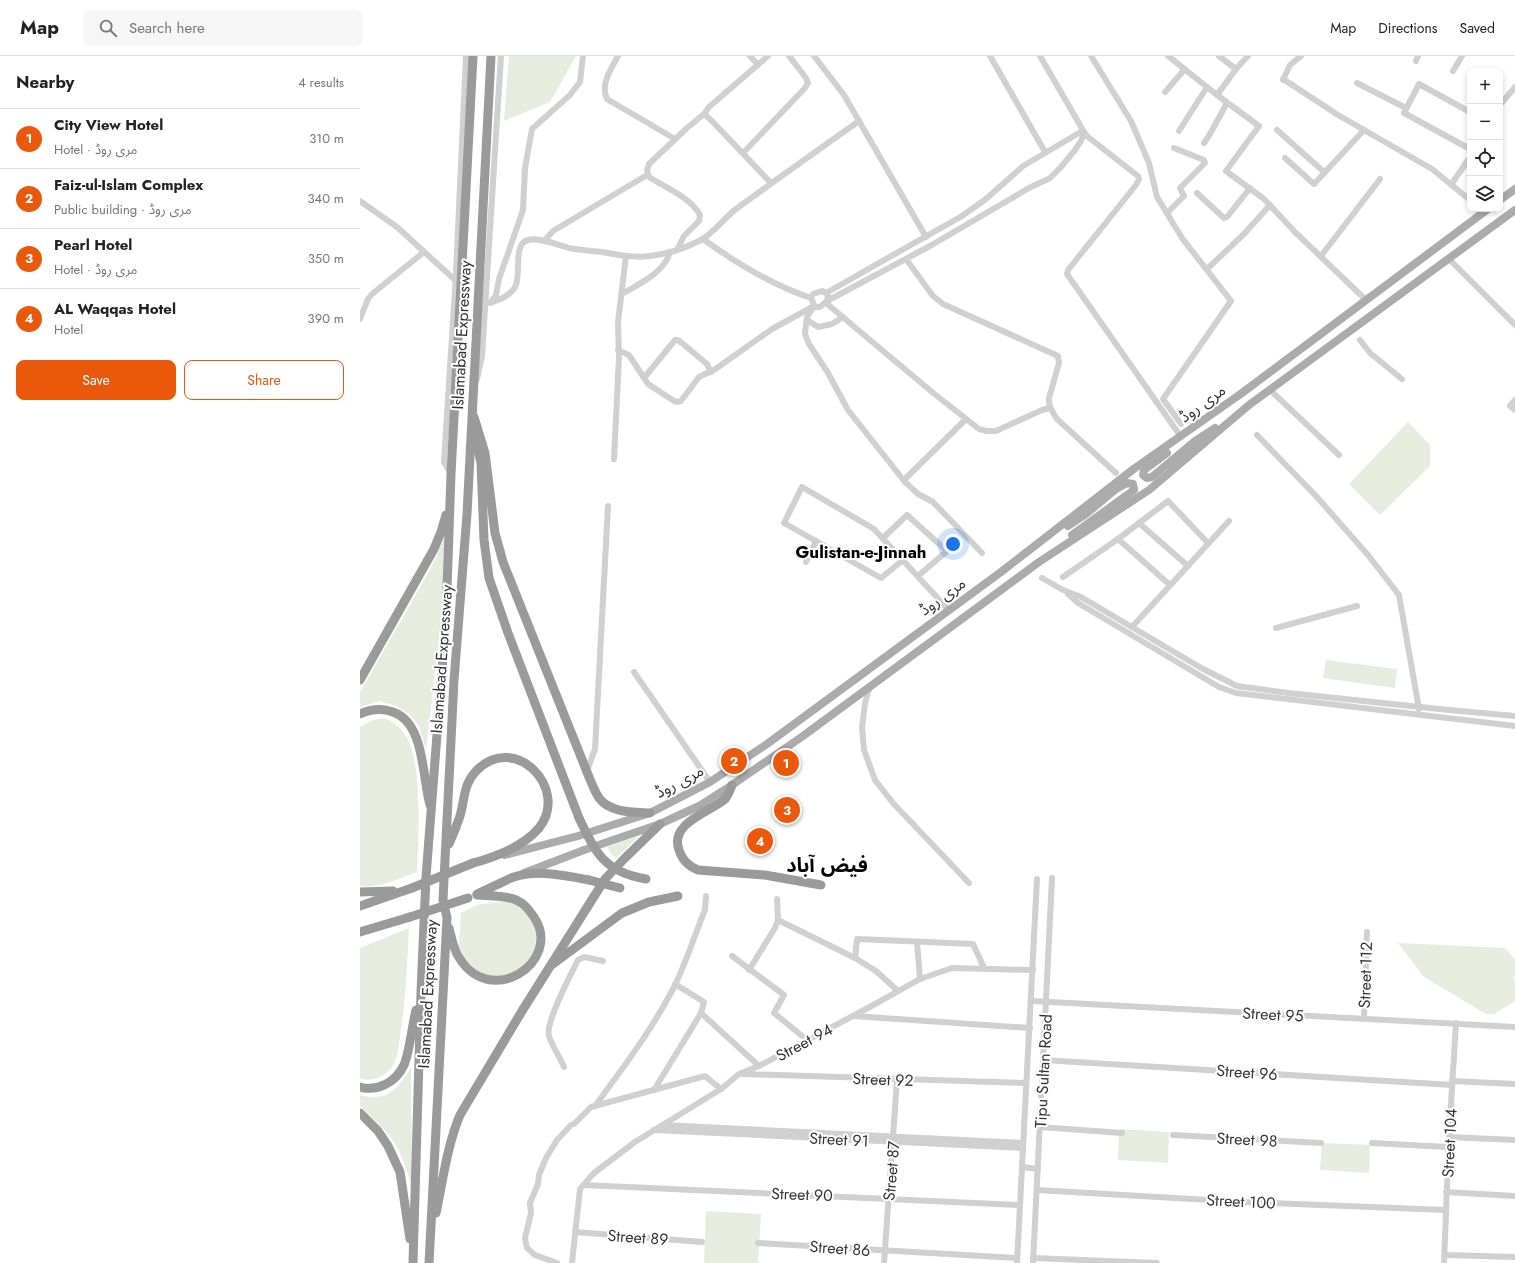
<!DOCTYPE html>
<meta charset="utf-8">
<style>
:root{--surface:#fff;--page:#f6f6f6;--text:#222;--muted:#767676;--line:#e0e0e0;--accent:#ea580c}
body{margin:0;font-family:Jost,"Noto Sans Arabic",sans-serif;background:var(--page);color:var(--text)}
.controls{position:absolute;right:12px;top:12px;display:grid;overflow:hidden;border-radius:8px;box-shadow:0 2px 6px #0003}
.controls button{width:36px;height:36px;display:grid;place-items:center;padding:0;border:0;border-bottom:1px solid var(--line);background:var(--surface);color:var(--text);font:20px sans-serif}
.you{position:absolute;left:593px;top:488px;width:14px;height:14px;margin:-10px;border:3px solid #fff;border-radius:50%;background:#1a73e8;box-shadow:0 0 0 6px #1a73e833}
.badge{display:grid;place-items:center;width:26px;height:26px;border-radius:50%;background:var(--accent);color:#fff;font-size:13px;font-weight:700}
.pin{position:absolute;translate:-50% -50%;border:2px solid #fff;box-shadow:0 1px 4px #0006}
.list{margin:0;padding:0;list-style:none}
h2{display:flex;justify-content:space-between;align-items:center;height:52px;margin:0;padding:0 16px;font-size:17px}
h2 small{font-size:13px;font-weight:400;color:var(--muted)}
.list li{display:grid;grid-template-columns:26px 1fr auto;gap:12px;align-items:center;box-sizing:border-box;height:60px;padding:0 16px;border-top:1px solid var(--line)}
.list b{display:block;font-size:15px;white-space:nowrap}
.list p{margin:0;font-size:13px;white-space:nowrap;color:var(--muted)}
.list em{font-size:13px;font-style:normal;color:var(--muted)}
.actions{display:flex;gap:8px;padding:12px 16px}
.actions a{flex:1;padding:9px 0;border:1px solid var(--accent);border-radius:8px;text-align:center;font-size:14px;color:var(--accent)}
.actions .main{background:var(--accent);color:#fff}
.icon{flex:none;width:22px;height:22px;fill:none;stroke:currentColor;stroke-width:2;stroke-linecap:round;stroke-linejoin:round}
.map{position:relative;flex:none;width:1155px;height:1207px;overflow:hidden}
header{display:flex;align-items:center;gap:24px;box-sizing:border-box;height:56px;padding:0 20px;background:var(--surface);border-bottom:1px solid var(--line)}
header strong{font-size:19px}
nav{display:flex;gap:22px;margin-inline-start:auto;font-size:14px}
.search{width:280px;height:36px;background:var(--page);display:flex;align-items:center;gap:10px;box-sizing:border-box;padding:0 14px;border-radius:8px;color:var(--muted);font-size:15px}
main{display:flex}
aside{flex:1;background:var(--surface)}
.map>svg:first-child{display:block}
</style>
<header>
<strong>Map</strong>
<div class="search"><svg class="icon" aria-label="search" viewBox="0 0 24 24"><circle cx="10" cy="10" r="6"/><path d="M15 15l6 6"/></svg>Search here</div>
<nav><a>Map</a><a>Directions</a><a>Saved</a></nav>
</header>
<main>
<aside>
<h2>Nearby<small>4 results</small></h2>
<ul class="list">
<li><span class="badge">1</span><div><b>City View Hotel</b><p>Hotel · مری روڈ</p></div><em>310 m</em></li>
<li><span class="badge">2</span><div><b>Faiz-ul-Islam Complex</b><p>Public building · مری روڈ</p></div><em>340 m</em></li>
<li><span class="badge">3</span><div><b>Pearl Hotel</b><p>Hotel · مری روڈ</p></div><em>350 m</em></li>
<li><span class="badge">4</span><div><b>AL Waqqas Hotel</b><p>Hotel</p></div><em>390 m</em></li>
</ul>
<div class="actions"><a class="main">Save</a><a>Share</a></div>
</aside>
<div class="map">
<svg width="1155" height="1207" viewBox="0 0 1155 1207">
<rect width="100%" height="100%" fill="#fff"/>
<g fill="#e6ecdf">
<path d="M149,0H216L190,46L144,65Z"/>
<path d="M1048,366L1070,389V410L1020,459L989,428Z"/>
<path d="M86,477L81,565L66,694L59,670L50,659L36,650L19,645L0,651V636L67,519L76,502Z"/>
<path d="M966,604L1037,613L1035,632L963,622Z"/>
<path d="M24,662C34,666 42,672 47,682C63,711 58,782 57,816C39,822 19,833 0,830V671L13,664Z"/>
<path d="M279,780L256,802L251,798L247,791Z"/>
<path d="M144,845L157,849L169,860L174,869L176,879L175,893L170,905L151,919L127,920L118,916L104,902L99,890L101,857L117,849Z"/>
<path d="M49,872C47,908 46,944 40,979C39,987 38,995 36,1003C32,1017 14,1028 0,1022V892Z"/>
<path d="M1038,887L1145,892L1155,904V920L1153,921L1155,927V945L1134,958H1126L1064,921Z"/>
<path d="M51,1012L52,1130C47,1115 43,1100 34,1086C25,1073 12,1061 0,1050V1039C27,1047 38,1032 51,1012Z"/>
<path d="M759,1073L809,1076L808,1107L758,1104Z"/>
<path d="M962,1087L1010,1089L1009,1117L960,1114Z"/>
<path d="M346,1155L401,1158L398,1207H344Z"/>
</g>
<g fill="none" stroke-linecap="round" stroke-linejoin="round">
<g stroke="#d0d0d0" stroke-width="6">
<path d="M258,0C251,13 240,28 247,43L315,83"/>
<path d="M390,0L398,9"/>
<path d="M454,0L484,39L566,181"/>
<path d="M630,0L685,96"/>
<path d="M680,0L724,76L728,81L778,120L779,123L776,129L708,214L707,218L821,381"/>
<path d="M731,0L771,65L789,107L797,141L822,182L871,245L803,343L821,368"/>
<path d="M808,0L857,39L899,70L866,115L904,143L935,176L1006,244"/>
<path d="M859,0L876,13L888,0"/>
<path d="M1056,5L1058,0"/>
<path d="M1093,15L1102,0"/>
<path d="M923,23L978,59L1072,113L1110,144"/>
<path d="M923,24L930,9L941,0"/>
<path d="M997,27L1046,52"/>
<path d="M805,36L825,13"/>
<path d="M857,39L876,13"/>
<path d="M1140,49L1155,31"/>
<path d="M1110,56L1059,28L1044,57L1110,93"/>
<path d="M344,58L349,51L408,0"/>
<path d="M917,74L964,116"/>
<path d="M819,75L847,31"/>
<path d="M844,87L850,78L867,47"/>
<path d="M383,97L445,32L448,27L446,22L429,0"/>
<path d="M925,102L954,128L1004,74"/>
<path d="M1091,129L1110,101"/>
<path d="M837,137L864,162L867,161L890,132"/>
<path d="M0,145L37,171L95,224"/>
<path d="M807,157L824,140L820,132L845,107L844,104L814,92"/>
<path d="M343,183C376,207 412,229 451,242"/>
<path d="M184,185L193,175L287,119"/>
<path d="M317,194L324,180L339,165L340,159C330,141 306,132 289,121L287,114L289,108L327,72L344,58L351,64L411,127"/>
<path d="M961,200L1020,123"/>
<path d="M546,203L573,240L583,248L698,300L699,307L689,342C688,351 693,356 697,363L756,417"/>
<path d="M1089,203L1155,269"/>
<path d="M847,213L884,178L910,149"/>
<path d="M462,235L466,237L468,240L467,245L460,251H455L451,242L453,238Z"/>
<path d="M466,237L602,160L626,143L663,110L719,77L724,76"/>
<path d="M262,238C279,228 304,217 310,196"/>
<path d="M467,245L570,190L669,132L690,122L701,111L715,94L721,85L724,76"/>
<path d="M131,246L136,239L139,223L163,154L165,112L172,73L210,39L220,26L223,0"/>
<path d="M130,247C140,243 150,240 155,231C162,221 152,188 168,184C179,181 198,189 209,192C220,194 231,195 242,196C258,199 274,202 290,200C307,198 325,192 339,185C354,177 363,163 376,153C417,123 458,94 499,65"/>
<path d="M466,247L572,336L619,373L627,375H636L682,354L690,352"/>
<path d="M454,250L447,261L445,278L449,288L468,317L488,354L545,426L558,438L573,446L622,497"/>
<path d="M0,263L8,243L12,238L64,196"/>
<path d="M447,264L458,271L472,268L483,261"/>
<path d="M1000,284L1010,297L1042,323"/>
<path d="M258,294L269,299L288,328L314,345L318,346L321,345L339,321L354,314L412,273L454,250"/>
<path d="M284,322L315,284H318L322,287L347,308L351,316"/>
<path d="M117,323L122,300L141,0"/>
<path d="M910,334L979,399"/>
<path d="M1155,344L1150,350L1155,354"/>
<path d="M897,379L956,440L1008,499L1039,539L1059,653"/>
<path d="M254,403L259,301L258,266L266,200"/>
<path d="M90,416L84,406L96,218L106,0"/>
<path d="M544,424L606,363"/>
<path d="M779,467L828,510"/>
<path d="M523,482L547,459L587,495L558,520"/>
<path d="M758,483L810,529"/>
<path d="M543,504L521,522L424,467L442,431L514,473L585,550L588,555"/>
<path d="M446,506L456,485"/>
<path d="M703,521L758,483L808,445L848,487"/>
<path d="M682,522L703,534L721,541L843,613L877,630L928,637L1089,654L1155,660"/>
<path d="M708,538L718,547L859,631L876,637L1155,670"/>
<path d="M772,571L869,465"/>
<path d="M916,572L997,550"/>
<path d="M274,616L350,726"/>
<path d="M510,630L505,647L502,671L504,694L515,724L533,747L609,827"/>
<path d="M227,715L235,693L248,450"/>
<path d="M418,864L495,902L516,915L538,935"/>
<path d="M557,886L560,923"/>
<path d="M372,900L424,939L414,957L447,984"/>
<path d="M495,902L497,883L613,888L624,912"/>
<path d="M389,914L415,872L418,864L417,843"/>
<path d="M672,945L1155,971"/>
<path d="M341,957L399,1010"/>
<path d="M493,960L670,972"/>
<path d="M1004,962L1007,876"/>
<path d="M683,1004L1092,1029"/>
<path d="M204,1011C200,1001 192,990 189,980C185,967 211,918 218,904L224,901L243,905"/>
<path d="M383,1018L666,1027"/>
<path d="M1092,1025L1155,1028"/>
<path d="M294,1034L341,957L344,946L315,928"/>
<path d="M235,1050C263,1012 291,975 313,933C326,908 334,880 345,854L346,840"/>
<path d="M303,1069L663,1087"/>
<path d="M680,1071L762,1077"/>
<path d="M294,1074L663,1092"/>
<path d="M813,1079L961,1087"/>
<path d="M1089,1081L1155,1084"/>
<path d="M1012,1087L1088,1091"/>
<path d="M662,1111L678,1113"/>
<path d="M224,1129L660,1149"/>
<path d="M677,1134L884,1146L1086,1154"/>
<path d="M1086,1136L1155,1140"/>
<path d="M215,1176L342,1186"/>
<path d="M398,1187L657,1202"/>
<path d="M1085,1199L1155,1201"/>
<path d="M673,1202L797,1207"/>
<path d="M197,1207L175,1199L167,1192L165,1182L171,1157L170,1147L178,1128L179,1119L186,1102L197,1084L211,1069L214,1068L231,1051L345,1020L361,1033"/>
<path d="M212,1207L220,1133L234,1117L275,1086L361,1033L379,1018L399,1010L506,953L560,923L592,912L673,914"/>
<path d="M524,1207L537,1024"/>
<path d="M657,1207L677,823"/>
<path d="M673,1207L692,822"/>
<path d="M1084,1207L1089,1081L1096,967"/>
</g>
<g stroke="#ababab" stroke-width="8">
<path d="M1140,144L1155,133"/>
<path d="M807,397L784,414L783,419L787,422L792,421L835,385L855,372"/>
<path d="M708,470L726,458L756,433L767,427L773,428L774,434L712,479"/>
<path d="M145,799L218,780L290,757L350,726L407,688L641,516L775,412L882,337L1128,153"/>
<path d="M164,817L224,794L300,768L339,750L372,729L443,680L679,506L789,434L889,349L1155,154"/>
</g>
<g stroke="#9a9a9a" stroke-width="9">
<path d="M114,361L125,397L135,477L143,506L229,721C232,728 235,736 239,742C250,757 274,756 290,757"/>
<path d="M116,384L121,407L124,484L129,522L148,577L219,762"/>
<path d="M0,624L74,493L81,476L86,459"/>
<path d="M0,658C11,653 22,652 33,656C65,667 62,721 70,749"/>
<path d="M372,729C370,734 368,740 365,743C350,756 309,767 319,794C322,804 328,810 338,814L405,819L461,829"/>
<path d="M89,788C93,779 97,769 100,760C105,743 103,729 116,715C155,675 210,733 179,772C163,791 135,801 113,807"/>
<path d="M0,836L33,835"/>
<path d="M117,838C128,833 140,827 151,822C176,813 204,819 229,824"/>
<path d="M0,850L52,832"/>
<path d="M89,872C91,880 93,890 97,898C128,956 204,906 174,861C169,854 164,847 156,844C144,839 129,840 117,839"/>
<path d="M0,876L50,861"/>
<path d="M193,908L262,857L289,846L318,840"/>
<path d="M0,1031C18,1036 36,1026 44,1009C50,994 52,970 56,954"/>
<path d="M0,1057L18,1075L28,1090L40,1116L50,1183"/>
<path d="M76,1157C83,1124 87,1090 100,1059L162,955L245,823L265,802L300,768"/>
<path d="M53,1207L61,936L66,821L86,562L91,418L113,0"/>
<path d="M69,1207L87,862L83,844L94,624L107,458L131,0"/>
</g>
<g stroke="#9a9a9a" stroke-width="9">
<path d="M219,762C236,797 244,816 286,823"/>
<path d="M229,824L260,832"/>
<path d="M52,832L113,807"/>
<path d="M50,861L108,842"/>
</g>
</g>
<g text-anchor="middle" stroke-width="4" stroke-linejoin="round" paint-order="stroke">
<g font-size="16" fill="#333" stroke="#fff">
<text transform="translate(101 279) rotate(-87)" y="6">Islamabad Expressway</text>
<text transform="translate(842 347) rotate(-36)" y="6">مری روڈ</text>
<text transform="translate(582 540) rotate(-36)" y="6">مری روڈ</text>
<text transform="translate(81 603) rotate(-86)" y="6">Islamabad Expressway</text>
<text transform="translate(319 725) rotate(-28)" y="6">مری روڈ</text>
<text transform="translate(1005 919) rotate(-88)" y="6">Street 112</text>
<text transform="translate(67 938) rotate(-87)" y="6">Islamabad Expressway</text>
<text transform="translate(913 958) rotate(3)" y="6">Street 95</text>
<text transform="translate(444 986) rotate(-28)" y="6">Street 94</text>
<text transform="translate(683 1015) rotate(-87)" y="6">Tipu Sultan Road</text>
<text transform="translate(887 1016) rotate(4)" y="6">Street 96</text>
<text transform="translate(523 1023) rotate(2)" y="6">Street 92</text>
<text transform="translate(479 1083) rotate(3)" y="6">Street 91</text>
<text transform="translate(887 1083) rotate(3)" y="6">Street 98</text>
<text transform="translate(1089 1087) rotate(-87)" y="6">Street 104</text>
<text transform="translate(531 1115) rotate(-85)" y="6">Street 87</text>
<text transform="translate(442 1138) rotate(2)" y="6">Street 90</text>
<text transform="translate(881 1145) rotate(3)" y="6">Street 100</text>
<text transform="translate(278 1181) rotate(4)" y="6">Street 89</text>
<text transform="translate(480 1192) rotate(4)" y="6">Street 86</text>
</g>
<g font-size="17" font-weight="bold" fill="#000" stroke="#fff">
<text x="501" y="502">Gulistan-e-Jinnah</text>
</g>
<g font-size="20" font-weight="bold" fill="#000" stroke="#fff">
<text x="467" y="816">فیض آباد</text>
</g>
</g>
</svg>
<div class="controls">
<button>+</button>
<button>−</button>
<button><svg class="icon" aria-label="locate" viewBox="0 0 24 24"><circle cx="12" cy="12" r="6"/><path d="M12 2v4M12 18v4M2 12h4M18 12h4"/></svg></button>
<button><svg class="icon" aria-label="layers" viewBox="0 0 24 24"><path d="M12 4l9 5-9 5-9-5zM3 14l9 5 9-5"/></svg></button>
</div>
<div class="you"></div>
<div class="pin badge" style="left:426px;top:707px">1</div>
<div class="pin badge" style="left:374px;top:705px">2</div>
<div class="pin badge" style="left:427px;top:754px">3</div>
<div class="pin badge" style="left:400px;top:785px">4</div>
</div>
</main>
